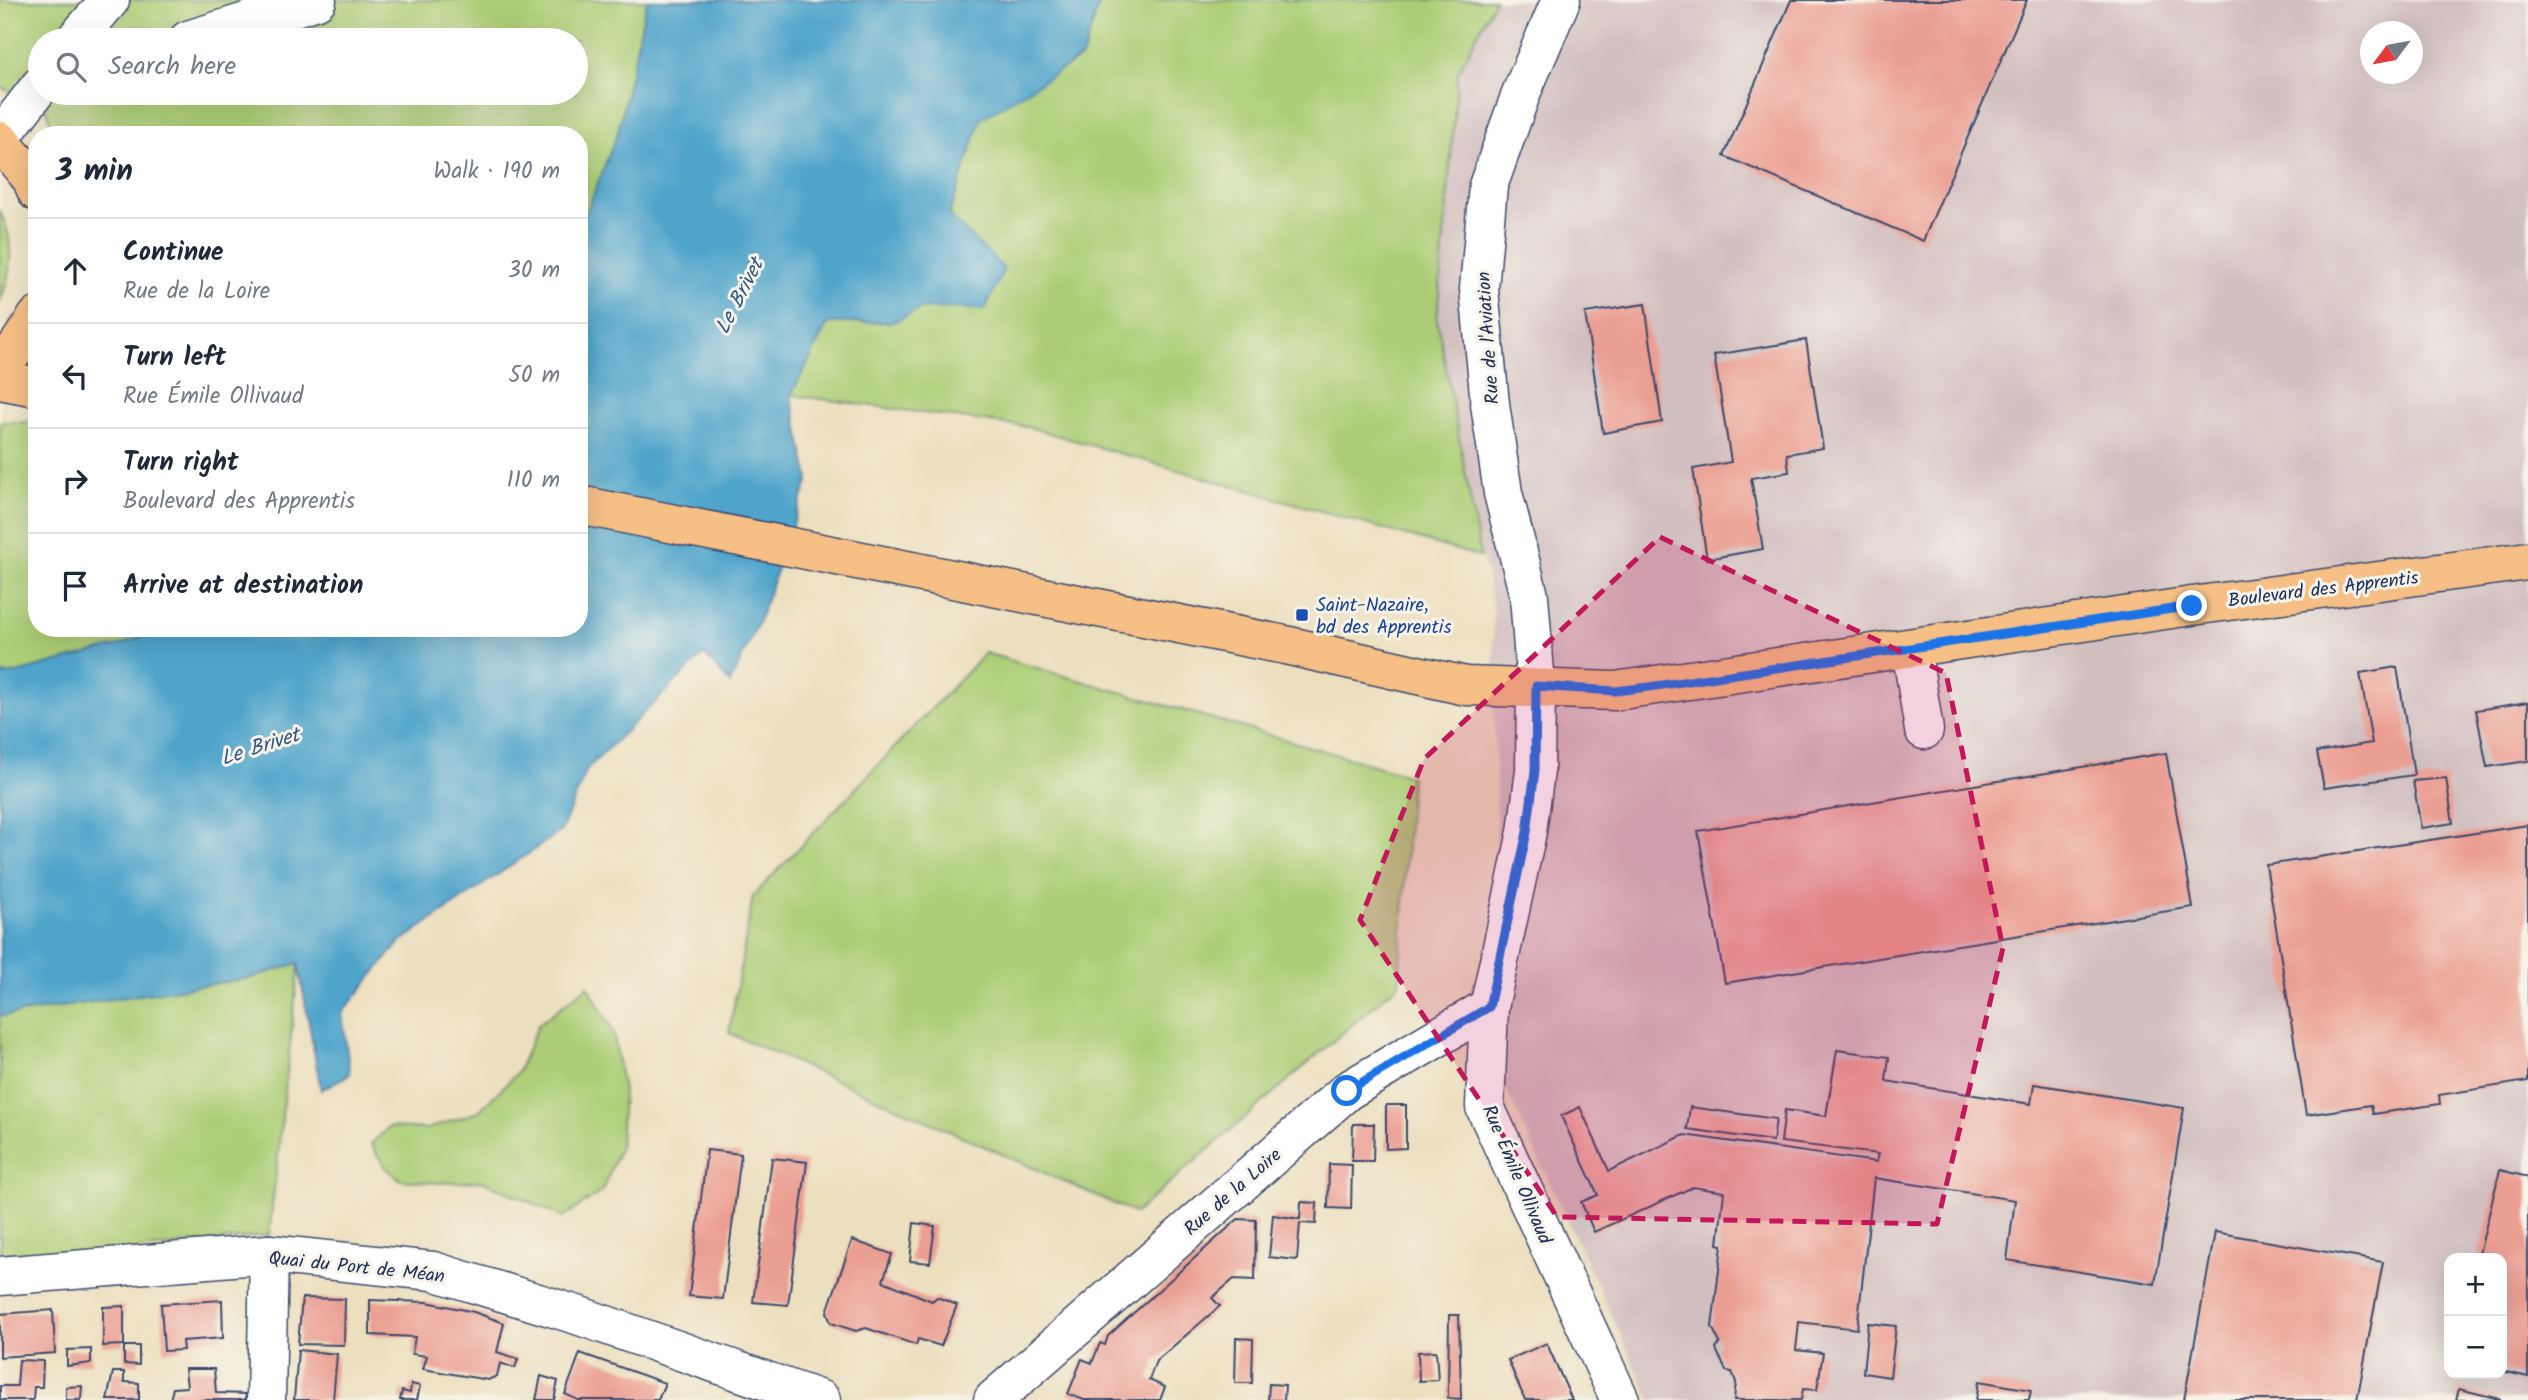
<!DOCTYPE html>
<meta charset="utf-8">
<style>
:root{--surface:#fff;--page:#f2f2f3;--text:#1f2937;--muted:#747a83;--line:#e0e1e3}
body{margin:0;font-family:Kalam,sans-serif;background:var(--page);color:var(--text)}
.controls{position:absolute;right:21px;bottom:21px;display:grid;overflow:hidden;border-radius:14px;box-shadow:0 7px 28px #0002}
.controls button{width:63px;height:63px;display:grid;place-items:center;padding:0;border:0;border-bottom:2px solid var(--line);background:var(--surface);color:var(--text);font:35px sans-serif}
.compass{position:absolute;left:2360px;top:21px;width:63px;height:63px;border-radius:50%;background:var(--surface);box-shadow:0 7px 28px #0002;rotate:238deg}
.stop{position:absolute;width:21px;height:21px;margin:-16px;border:5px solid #1a73e8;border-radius:50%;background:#fff}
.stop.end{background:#1a73e8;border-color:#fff;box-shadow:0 2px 7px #0008}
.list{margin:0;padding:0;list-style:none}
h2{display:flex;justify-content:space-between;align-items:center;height:91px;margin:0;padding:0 28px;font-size:30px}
h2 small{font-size:23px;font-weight:400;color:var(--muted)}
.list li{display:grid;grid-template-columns:46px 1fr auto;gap:21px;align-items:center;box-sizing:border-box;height:105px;padding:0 28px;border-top:2px solid var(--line)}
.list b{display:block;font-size:26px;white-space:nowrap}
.list p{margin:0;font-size:23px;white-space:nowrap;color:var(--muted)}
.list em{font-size:23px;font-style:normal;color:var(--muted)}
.icon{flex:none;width:38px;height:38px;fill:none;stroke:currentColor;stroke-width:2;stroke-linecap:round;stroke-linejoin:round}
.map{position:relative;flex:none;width:2528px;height:1400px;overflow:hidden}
.search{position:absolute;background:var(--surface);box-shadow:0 7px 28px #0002;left:28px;top:28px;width:560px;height:77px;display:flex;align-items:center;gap:18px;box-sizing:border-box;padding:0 24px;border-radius:38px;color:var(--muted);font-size:26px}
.panel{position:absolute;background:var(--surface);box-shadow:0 7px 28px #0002;left:28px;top:126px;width:560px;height:511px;border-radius:28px}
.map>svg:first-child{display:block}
</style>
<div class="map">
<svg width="2528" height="1400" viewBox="0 0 2528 1400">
<rect width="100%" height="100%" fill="#f7f3e8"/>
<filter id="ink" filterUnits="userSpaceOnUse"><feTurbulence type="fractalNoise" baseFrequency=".0143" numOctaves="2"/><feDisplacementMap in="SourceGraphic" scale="14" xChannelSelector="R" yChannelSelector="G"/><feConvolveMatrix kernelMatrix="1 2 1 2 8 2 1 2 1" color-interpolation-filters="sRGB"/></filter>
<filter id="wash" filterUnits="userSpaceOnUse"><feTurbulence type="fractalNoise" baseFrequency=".00686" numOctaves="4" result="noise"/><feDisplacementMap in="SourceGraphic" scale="28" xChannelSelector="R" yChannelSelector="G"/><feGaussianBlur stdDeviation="1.57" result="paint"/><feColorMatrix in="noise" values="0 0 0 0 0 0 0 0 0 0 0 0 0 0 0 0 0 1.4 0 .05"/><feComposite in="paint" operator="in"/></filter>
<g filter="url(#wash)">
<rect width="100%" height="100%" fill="#ecdfbe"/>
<path fill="#d2bfc0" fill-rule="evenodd" d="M1495,0H2528V1400H1651L1500,1076L1493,609L1437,320L1458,72ZM2370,32H2412V74H2370ZM2449,1258H2502V1374H2449Z"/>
<g fill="#accd75" stroke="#647e6a" stroke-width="2" fill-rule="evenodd">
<path d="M0,0H647L618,132L579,231V135H54L46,108L0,87ZM40,40H576V93H40Z"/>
<path d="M921,0H1495L1458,72L1437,320L1481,557L1028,427L791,395L828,323L893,322Z"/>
<path d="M0,212C15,238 12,275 0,302Z"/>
<path d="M0,422H37V628H165L117,646L13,674L0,675Z"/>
<path d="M985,653L1411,776L1399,984L1135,1213L729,1033L753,896Z"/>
<path d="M299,963L269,1235L0,1266V1016L251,978Z"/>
<path d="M588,986L613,1031L623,1091L620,1147L602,1191L563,1217L483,1181L441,1183L401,1180L385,1167L371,1144L389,1127L427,1129L478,1112L518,1072L538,1025Z"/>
</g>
<path fill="#4fa4cb" stroke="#356a94" stroke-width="2" d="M647,0H1103L1100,1L1082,57L981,119L949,215L1004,269L985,309L923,308L893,322L828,323L791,395L809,479L758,623L730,683L704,654L587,769L561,831L400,942L342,1013L350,1074L321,1090L298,963L251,978L0,1016V675L13,674L117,646L165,628H579V231L618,132Z"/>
<g id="blocks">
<g fill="#eb9e92">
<path d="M1791,0H2027L1923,241L1724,156Z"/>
<path d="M1645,304L1662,422L1603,433L1585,313Z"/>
<path d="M1806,340L1823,448L1787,454L1789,472L1751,478L1763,549L1707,559L1693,469L1731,462L1714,355Z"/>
<path d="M2397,667L2414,775L2324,788L2317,752L2372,743L2360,673Z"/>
<path d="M2528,702V761L2487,767L2476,710Z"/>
<path d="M2166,753L2193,907L1725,983L1698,831Z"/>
<path d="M2446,778L2453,823L2421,828L2413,781Z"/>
<path d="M2528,825V1081L2439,1095L2440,1104L2373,1114L2371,1105L2306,1115L2266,865Z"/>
<path d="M1837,1050L1889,1057L1886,1081L2031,1104L2034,1084L2184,1108L2155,1284L2007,1260L2015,1200L1874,1178L1857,1329L1799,1322L1796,1350L1823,1353L1817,1390L1803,1389L1801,1400H1734L1736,1382L1732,1372L1726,1371L1716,1349L1720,1343L1712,1327L1722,1245L1718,1244L1724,1192L1693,1187L1594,1232L1581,1202L1598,1195L1561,1116L1580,1107L1609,1171L1684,1135L1876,1162L1878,1154L1781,1142L1785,1110L1826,1116Z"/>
<path d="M1386,1105H1406V1148L1386,1149Z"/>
<path d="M1690,1107L1776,1119L1773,1141L1687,1129Z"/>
<path d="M1353,1124H1374L1373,1161H1352Z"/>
<path d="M707,1150L741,1154L723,1299L689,1296Z"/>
<path d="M772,1158L807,1162L788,1305L753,1302Z"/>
<path d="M1329,1164L1352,1165L1351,1209L1328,1208Z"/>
<path d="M2500,1170L2528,1177V1377L2502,1371V1258H2478Z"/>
<path d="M1301,1202L1317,1203L1316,1224L1300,1223L1297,1260L1269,1257L1273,1215L1300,1219Z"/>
<path d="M1238,1219L1256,1220L1255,1280L1234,1279L1212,1298L1220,1306L1156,1361L1149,1380L1165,1387L1160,1400H1084L1068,1394L1082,1359L1092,1363L1100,1343L1105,1345L1108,1336Z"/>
<path d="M914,1223L935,1226L930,1263L910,1261Z"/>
<path d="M2215,1232L2383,1262L2357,1400H2184Z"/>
<path d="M852,1240L892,1254L883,1281L932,1301L937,1297L957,1305L941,1346L918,1339L916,1345L866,1328L856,1331L831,1323L827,1312Z"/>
<path d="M302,1298L345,1299L344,1345L298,1344Z"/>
<path d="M222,1300L223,1338L182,1341L183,1350L164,1351L161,1304Z"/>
<path d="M370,1300L427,1302L474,1312L504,1323L497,1352L518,1359L515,1368L500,1363L497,1376L488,1380L423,1369L427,1356L412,1354L415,1337L370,1335Z"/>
<path d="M124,1306V1345L103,1346V1307Z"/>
<path d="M53,1310L55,1353L0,1357V1314Z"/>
<path d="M1449,1315H1459L1461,1399L1448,1398Z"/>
<path d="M1868,1323L1896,1326L1890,1377L1863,1373Z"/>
<path d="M1236,1338L1253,1339L1252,1383H1235Z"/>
<path d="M1547,1343L1551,1353L1572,1400H1525L1508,1360Z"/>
<path d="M124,1346H139V1365L124,1364Z"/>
<path d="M91,1349V1363L67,1366V1350Z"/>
<path d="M298,1350L337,1354L333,1400H294Z"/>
<path d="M1436,1351L1438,1380L1419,1381L1418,1352Z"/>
<path d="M580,1353L665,1383L658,1400H578L565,1394Z"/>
<path d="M19,1360L43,1361L42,1387H34L33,1400H0V1386H17Z"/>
<path d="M185,1369H214L216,1393L246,1394L245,1400H170L173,1388L187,1387Z"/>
<path d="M113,1372H124V1382L139,1383V1400H107Z"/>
<path d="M541,1376L558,1381L554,1400H536Z"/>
<path d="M1979,1381L2031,1390L2029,1400H1976Z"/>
<path d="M411,1384L420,1386L417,1400H400L402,1391L410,1393Z"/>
<path d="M1269,1384L1285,1385L1284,1400H1268Z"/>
<path d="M82,1386L81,1400H66V1387Z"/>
<path d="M2459,1389L2500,1399V1400H2456Z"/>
</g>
</g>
</g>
<g filter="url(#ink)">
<use href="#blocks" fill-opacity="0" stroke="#3a496c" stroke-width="2"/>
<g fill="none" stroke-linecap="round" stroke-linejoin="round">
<defs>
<g id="minor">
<path d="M1561,0L1522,91L1488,186L1479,289L1490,404L1503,493L1529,596L1536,686L1535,771L1527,832L1489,1007L1485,1107L1620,1400"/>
<path d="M75,40L110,0"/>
<path d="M188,40L317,0"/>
<path d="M0,138L40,86"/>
<path d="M1911,648L1924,730"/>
<path d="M0,1276L269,1254L433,1271L577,1315L821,1400"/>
<path d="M266,1400L269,1254"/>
<path d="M993,1400L1347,1091L1489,1007"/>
</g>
<g id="major">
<path d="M0,141L31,178L37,192"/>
<path d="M0,363L15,350L37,317"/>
<path d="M0,380L37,387"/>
<path d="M579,505L1285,645L1466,686L1615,691L2192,606L2528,561"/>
</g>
</defs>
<use href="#minor" stroke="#3a496c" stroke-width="41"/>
<use href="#major" stroke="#3a496c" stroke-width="41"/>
<use href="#minor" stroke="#fff" stroke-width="38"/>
<use href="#major" stroke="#f5bf86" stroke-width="38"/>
</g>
</g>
<g fill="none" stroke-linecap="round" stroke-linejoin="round" filter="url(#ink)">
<path stroke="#1a73e8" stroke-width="9" d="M1347,1091L1489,1007L1527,832L1535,771L1536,686L1615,691L1649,687L2192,606"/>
</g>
<path fill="#c2185b" fill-opacity="0.2" stroke="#c2185b" stroke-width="5" stroke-dasharray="14 9" stroke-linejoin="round" d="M1660,537L1946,673L2003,948L1937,1224L1557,1217L1360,920L1424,759Z"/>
<rect fill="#1a4fb4" stroke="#f7f3e8" stroke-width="2.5" x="1295" y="608" width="14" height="14" rx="3.5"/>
<g text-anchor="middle" stroke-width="6" stroke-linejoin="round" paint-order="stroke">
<g font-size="19" fill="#1b2f5e" stroke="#f7f3e8">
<text transform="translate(1487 338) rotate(-94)" y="7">Rue de l'Aviation</text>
<text transform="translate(2323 588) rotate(-7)" y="7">Boulevard des Apprentis</text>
<text transform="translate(1518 1174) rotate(67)" y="7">Rue Émile Ollivaud</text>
<text transform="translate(1232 1191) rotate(-41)" y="7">Rue de la Loire</text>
<text transform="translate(357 1266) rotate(6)" y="7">Quai du Port de Méan</text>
</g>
<g font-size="19" fill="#164399" stroke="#f7f3e8" text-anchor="start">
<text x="1316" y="611">Saint-Nazaire,<tspan x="1316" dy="22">bd des Apprentis</tspan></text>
</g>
<g font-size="21" font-style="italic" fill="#2d5884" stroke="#f7f3e8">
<text transform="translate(739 296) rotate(-63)" y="7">Le Brivet</text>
<text transform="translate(260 746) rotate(-18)" y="7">Le Brivet</text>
</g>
</g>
</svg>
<div class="controls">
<button>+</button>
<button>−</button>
</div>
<svg class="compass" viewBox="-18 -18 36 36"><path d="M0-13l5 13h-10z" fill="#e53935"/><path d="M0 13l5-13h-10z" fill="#747a83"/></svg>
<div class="stop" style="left:1347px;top:1091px"></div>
<div class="stop end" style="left:2192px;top:606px"></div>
<div class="search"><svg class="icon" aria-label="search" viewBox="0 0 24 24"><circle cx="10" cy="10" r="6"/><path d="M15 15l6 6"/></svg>Search here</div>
<section class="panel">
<h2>3 min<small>Walk · 190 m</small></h2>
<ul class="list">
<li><svg class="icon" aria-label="ahead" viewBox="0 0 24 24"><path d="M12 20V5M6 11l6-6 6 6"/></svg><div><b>Continue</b><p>Rue de la Loire</p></div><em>30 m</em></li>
<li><svg class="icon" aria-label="left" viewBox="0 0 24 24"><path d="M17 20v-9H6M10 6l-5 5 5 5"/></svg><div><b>Turn left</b><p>Rue Émile Ollivaud</p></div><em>50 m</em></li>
<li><svg class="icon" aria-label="right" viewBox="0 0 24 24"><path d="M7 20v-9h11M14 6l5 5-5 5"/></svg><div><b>Turn right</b><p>Boulevard des Apprentis</p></div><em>110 m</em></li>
<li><svg class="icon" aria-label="arrive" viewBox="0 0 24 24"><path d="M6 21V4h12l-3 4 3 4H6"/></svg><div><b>Arrive at destination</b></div></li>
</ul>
</section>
</div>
